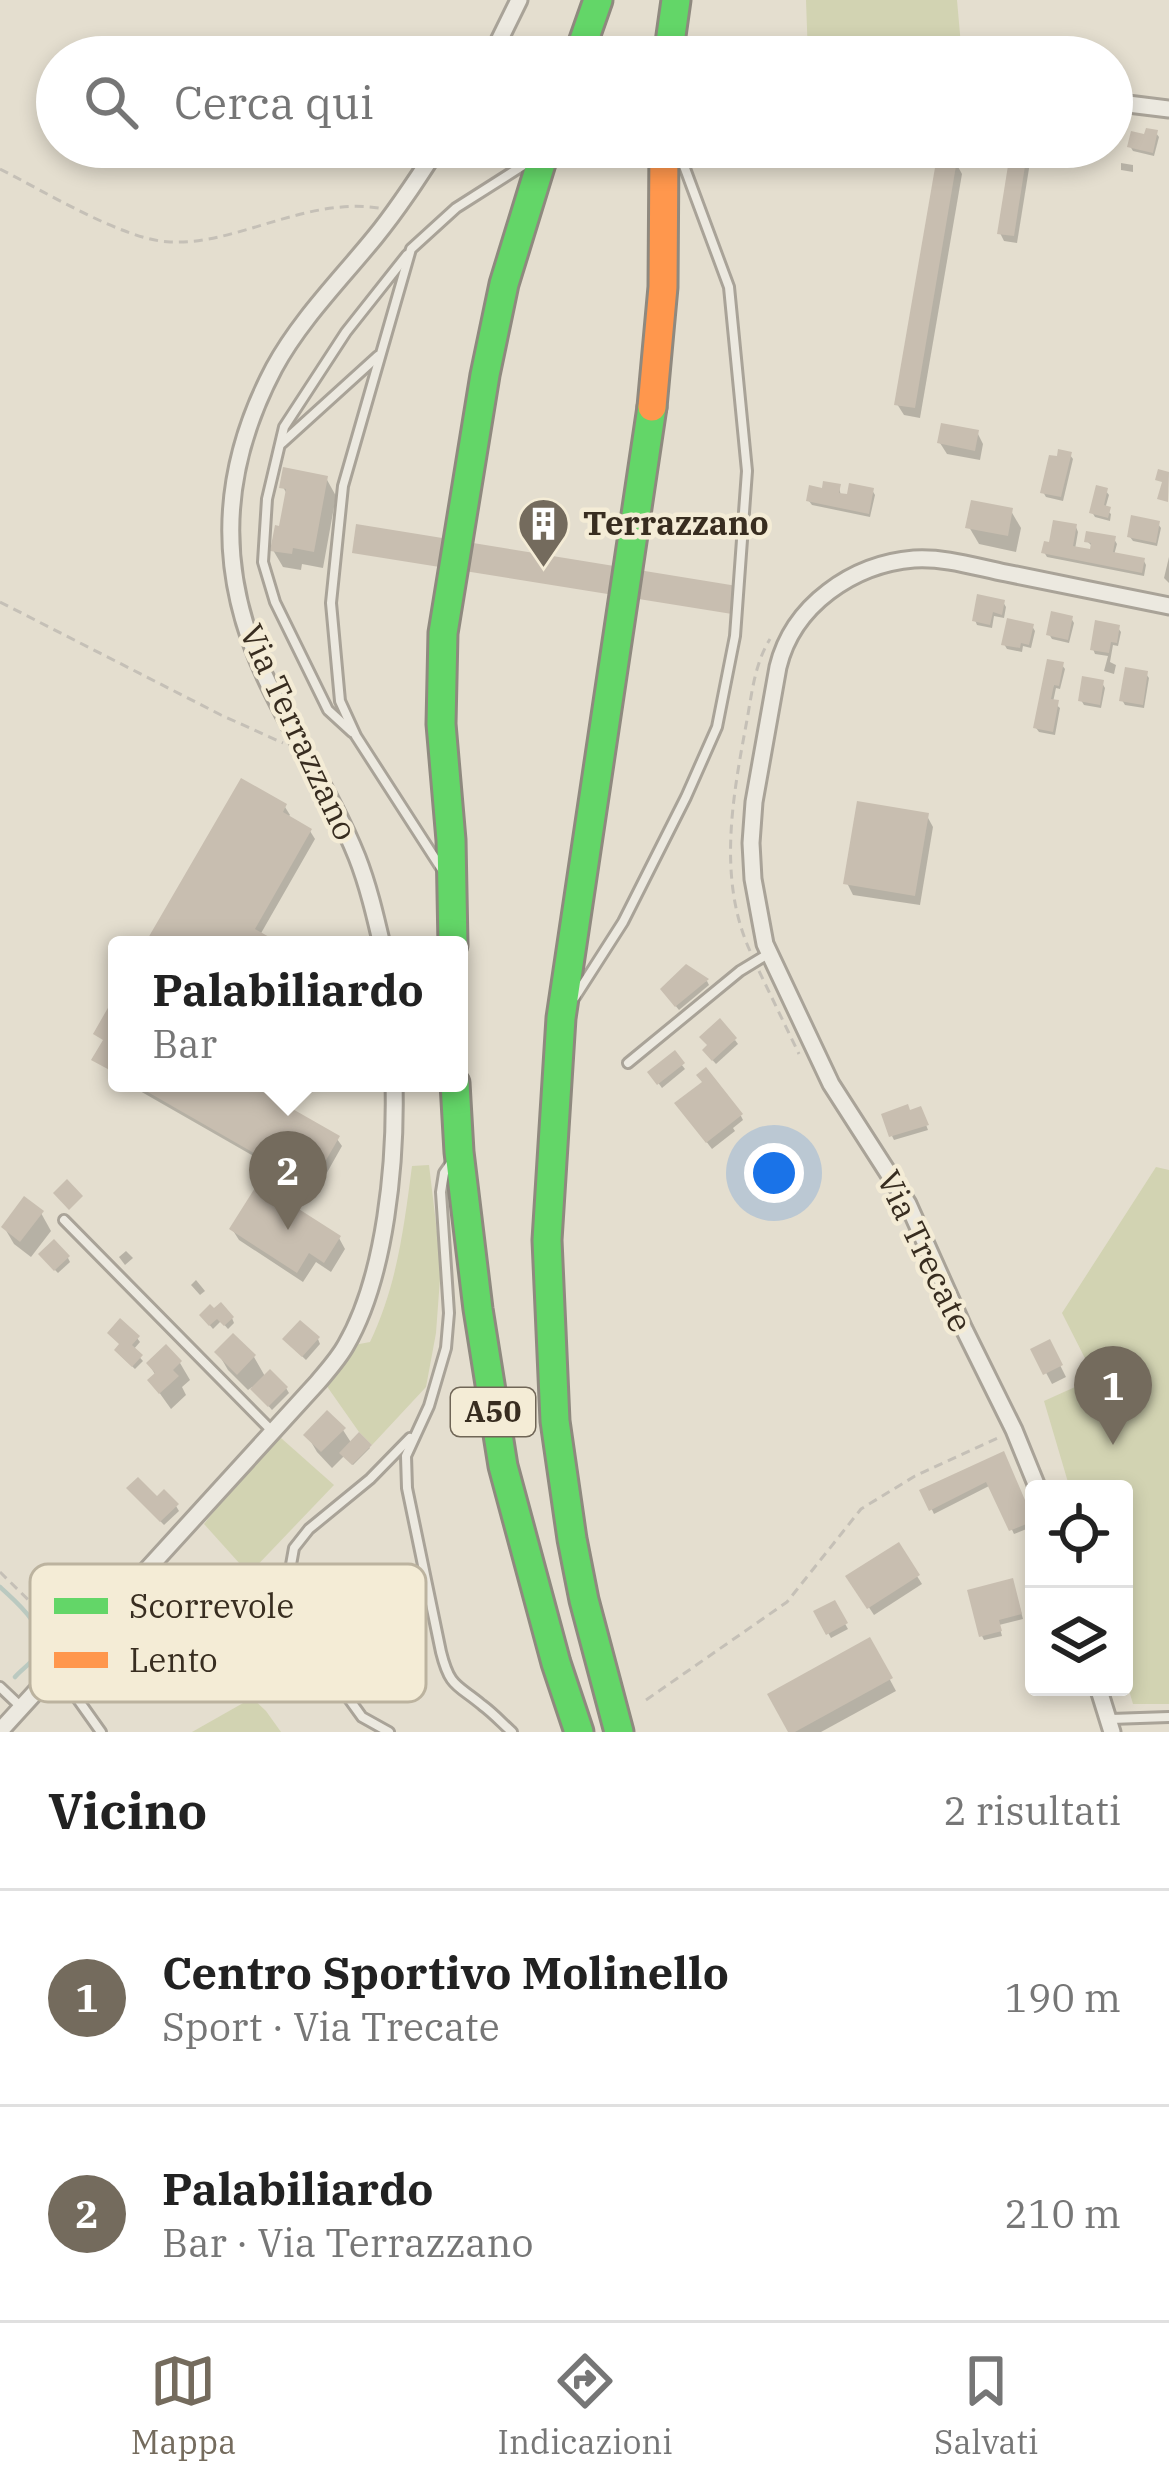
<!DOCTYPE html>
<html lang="it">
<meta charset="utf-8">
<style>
:root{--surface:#fff;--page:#f2f2f2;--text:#222;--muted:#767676;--line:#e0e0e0;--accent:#746b5d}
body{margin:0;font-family:"IBM Plex Serif",serif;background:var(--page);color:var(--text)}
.controls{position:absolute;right:36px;bottom:36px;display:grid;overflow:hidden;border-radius:12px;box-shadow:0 6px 18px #0003}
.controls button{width:108px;height:108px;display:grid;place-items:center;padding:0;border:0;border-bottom:3px solid var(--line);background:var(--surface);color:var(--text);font:60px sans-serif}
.you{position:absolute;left:774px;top:1173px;width:42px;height:42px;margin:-30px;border:9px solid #fff;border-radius:50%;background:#1a73e8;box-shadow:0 0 0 18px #1a73e833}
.badge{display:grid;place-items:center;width:78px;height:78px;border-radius:50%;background:var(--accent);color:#fff;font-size:39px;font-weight:700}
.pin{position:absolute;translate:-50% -99px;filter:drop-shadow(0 3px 6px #0008)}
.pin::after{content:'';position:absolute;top:63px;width:42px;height:36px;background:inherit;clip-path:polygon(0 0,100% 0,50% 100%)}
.popup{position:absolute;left:108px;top:936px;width:360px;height:156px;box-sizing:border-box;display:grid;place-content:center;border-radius:12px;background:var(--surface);filter:drop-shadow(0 3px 9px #0005);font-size:39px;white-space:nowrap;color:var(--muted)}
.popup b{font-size:45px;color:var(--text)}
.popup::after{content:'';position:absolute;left:50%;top:100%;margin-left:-24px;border:24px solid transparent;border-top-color:var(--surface)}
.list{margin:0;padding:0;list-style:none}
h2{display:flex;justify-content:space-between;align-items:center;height:156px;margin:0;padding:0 48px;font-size:51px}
h2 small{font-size:39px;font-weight:400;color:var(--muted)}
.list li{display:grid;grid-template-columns:78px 1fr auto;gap:36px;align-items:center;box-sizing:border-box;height:216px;padding:0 48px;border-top:3px solid var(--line)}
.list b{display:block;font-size:45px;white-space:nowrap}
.list p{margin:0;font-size:39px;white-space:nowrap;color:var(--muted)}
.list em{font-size:39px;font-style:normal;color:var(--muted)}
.icon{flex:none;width:66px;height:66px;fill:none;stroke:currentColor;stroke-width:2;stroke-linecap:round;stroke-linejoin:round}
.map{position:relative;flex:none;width:1169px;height:1732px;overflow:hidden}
.search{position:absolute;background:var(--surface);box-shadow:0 6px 18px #0003;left:36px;right:36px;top:36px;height:132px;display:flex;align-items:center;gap:30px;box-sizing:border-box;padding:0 42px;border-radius:66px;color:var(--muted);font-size:45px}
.sheet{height:588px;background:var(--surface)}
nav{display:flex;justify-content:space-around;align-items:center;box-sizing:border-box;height:168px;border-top:3px solid var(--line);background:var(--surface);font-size:33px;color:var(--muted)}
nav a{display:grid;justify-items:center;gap:6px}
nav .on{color:var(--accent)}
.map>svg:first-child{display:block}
</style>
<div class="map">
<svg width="1169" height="1732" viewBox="0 0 1169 1732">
<rect width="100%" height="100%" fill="#e4decf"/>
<g fill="#d2d3b2">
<path d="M806,0H957L962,57H808Z"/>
<path d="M429,1165L441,1265L436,1333L426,1387L372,1445L359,1432L326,1385L354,1345L370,1342C397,1286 404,1227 412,1166Z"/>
<path d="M1156,1167L1169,1170V1704H1133L1124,1673V1489H1070L1044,1401L1095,1378L1062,1313Z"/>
<path d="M281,1438L334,1485L249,1574L204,1524L250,1464Z"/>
<path d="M252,1698L266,1711L281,1732H192Z"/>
</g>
<g fill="#0003">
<path d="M1156,133L1159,137L1154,156L1133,151L1130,146Z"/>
<path d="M1014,147H1031L1032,150L1017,243L1004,241L1000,233Z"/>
<path d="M956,163L962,174L920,418L904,415L897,404Z"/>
<path d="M1121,163L1133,165V172L1121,170Z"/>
<path d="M977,432L983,444L980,460L947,454L940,443Z"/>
<path d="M1070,455L1073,459L1063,501L1046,497L1043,492Z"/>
<path d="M326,478L336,496L323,568L302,564L301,570L283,567L273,550L282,530L288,496L283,487Z"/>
<path d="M839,487L841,496L872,490L875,495L870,517L812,505L809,501Z"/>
<path d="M1106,491L1109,495L1105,509L1111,514L1110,521L1095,517L1092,512Z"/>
<path d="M1011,511L1021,528L1016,552L979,544L969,527Z"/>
<path d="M1158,524L1161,528L1157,546L1133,541L1130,537Z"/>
<path d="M1076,527L1078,532L1075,549L1092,553L1093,547L1087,541L1114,539L1117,544L1114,555L1144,561L1146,565L1144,576L1047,557L1044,552Z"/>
<path d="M1169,557V583L1164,578Z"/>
<path d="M1003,602L1006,607L1004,618L994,616L992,628L977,625L975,620Z"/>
<path d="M1071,618L1074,623L1069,643L1052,639L1049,634Z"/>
<path d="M1032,626L1035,631L1031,648L1023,646L1022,652L1007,649L1004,644Z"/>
<path d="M1118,628L1121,632L1118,646L1113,645L1110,662L1116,665L1114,674L1104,671L1108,656L1095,654L1093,649Z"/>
<path d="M1062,665L1065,669L1060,689L1056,688L1053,702L1060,708L1055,735L1039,732L1036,728Z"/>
<path d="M1146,674L1149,678L1144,708L1125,705L1122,700Z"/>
<path d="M1102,683L1105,688L1101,708L1084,705L1081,700Z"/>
<path d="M285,807L290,815L287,818L310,831L315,839L260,935L271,945H148Z"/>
<path d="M927,816L933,827L920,905L853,895L847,883Z"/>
<path d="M707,981L709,985L679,1010L666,994Z"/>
<path d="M735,1040L738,1044L716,1064L708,1055Z"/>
<path d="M674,1055L685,1069L662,1088L651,1073Z"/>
<path d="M126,1083H192L209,1096L216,1083H241L337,1139L342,1146L316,1192Z"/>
<path d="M920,1109L928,1130L894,1140L892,1136Z"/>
<path d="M683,1111L741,1116L743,1120L733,1128L735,1131L712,1149Z"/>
<path d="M41,1213L51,1231L31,1257L14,1244L4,1227Z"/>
<path d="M232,1229L339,1238L345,1249L331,1272L316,1262L303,1282L239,1240Z"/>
<path d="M126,1251L133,1258L125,1265L119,1257Z"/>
<path d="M68,1258L70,1262L58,1273L44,1259Z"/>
<path d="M196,1280L205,1291L200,1295L191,1285Z"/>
<path d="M202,1316L232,1318L234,1323L228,1329L221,1321L213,1329Z"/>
<path d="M233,1337L254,1357L266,1378L286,1388L289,1393L272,1410L252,1387L248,1390L228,1370L218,1353Z"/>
<path d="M137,1338L140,1342L133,1350L143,1361L135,1369L120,1355L122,1346Z"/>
<path d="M318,1339L320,1344L306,1360L289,1344Z"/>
<path d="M1049,1343L1066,1377L1052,1384L1034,1350Z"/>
<path d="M180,1363L190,1380L182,1387L186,1395L171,1409L151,1381L156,1376L149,1364Z"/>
<path d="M343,1430L352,1444L360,1436L370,1448L353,1465L344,1456L332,1468L317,1452L307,1435Z"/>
<path d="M1007,1463L1034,1526L1014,1534L991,1485L934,1514L923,1491Z"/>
<path d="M133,1493L176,1506L179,1511L164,1525Z"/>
<path d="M898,1546L922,1584L874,1615L849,1577Z"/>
<path d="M230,1568L252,1598L218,1622L203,1601L222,1587Z"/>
<path d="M1014,1586L1023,1619L999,1625L1002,1636L984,1640L982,1636Z"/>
<path d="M834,1604L848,1629L831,1638L817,1613Z"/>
<path d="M869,1641L896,1691L821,1732H791Z"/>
</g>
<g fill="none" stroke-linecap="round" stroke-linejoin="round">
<path stroke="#bac9c0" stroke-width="4.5" d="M0,1587C16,1602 50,1629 37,1654C33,1662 21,1670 15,1677"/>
</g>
<g fill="#c8beb0">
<path d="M1146,128L1158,130L1153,153L1127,147L1131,131L1144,134Z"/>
<path d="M1011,147H1028L1014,236L997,234Z"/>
<path d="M937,156L957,160L915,408L894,405Z"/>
<path d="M941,423L979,430L975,451L937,443Z"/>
<path d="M1058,449L1072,452L1061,497L1040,493L1049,455L1057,456Z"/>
<path d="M283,467L328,476L314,552L293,548L292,554L270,551L275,525L279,526L286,489L279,488Z"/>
<path d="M1158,469L1169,472L1168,502L1157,499L1162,482L1155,480Z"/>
<path d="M823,481L841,484L839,493L847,494L849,483L874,488L869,514L806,501L809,485L822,488Z"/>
<path d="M1096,485L1108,488L1104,505L1111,507L1108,518L1089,513Z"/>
<path d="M971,500L1013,508L1008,536L965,528Z"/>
<path d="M1131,515L1160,521L1156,543L1127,537Z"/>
<path d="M1053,520L1077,524L1073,546L1090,549L1091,543L1084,542L1086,531L1116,536L1113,552L1145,558L1142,573L1041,553L1044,541L1049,542Z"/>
<path d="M356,524L737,586L732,614L352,553Z"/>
<path d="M977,594L1005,600L1002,615L993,612L990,625L972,621Z"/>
<path d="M1051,611L1073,616L1068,640L1046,635Z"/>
<path d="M1007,618L1034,624L1029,645L1021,643L1020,648L1001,645Z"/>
<path d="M1095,620L1120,625L1117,643L1111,642L1109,653L1090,650Z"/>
<path d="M1047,659L1064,662L1059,686L1054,685L1051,699L1059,700L1053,732L1033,728Z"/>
<path d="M1125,667L1148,671L1143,705L1119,701Z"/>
<path d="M1082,676L1104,680L1100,705L1078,701Z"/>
<path d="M241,778L287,804L283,812L312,829L255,929L271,938L267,945H144Z"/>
<path d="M857,801L929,813L915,896L843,884Z"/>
<path d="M686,964L709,979L675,1007L660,989Z"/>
<path d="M117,992V1074L91,1060L103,1040L93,1034Z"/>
<path d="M720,1018L737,1038L712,1061L702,1050L707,1045L699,1037Z"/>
<path d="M675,1050L685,1063L657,1085L647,1072Z"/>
<path d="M706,1067L743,1114L706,1143L674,1103L702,1082L696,1075Z"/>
<path d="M132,1083H193L208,1091L213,1083H247L340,1136L311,1186Z"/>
<path d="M908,1104L910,1110L921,1106L929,1125L889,1137L881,1114Z"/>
<path d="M67,1179L83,1196L69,1210L53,1193Z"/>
<path d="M258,1183L341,1236L324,1263L309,1253L297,1273L229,1229Z"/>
<path d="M24,1196L44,1211L20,1242L1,1227Z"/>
<path d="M54,1239L70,1256L54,1271L38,1254Z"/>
<path d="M221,1302L234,1317L224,1326L217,1319L209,1326L199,1315L210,1304L214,1308Z"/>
<path d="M120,1318L140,1336L132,1345L143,1355L132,1367L114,1350L119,1344L107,1333Z"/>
<path d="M300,1320L320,1337L302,1357L282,1339Z"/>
<path d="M233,1333L256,1355L237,1375L214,1352Z"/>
<path d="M1050,1339L1063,1365L1043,1375L1030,1349Z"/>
<path d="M166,1344L182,1361L173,1370L179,1376L159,1394L147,1380L155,1373L146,1363Z"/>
<path d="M270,1369L288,1387L268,1407L250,1389Z"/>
<path d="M327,1410L346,1428L321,1452L303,1435Z"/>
<path d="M359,1432L372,1445L352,1465L339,1453Z"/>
<path d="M1004,1451L1034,1521L1009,1531L986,1482L929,1511L919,1490Z"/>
<path d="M138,1477L157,1496L164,1489L179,1504L160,1522L126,1488Z"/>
<path d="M899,1542L920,1575L867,1609L845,1576Z"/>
<path d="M231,1563L252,1592L213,1620L199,1600L219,1586L212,1577Z"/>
<path d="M1013,1578L1022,1614L999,1620L1002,1631L979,1637L967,1590Z"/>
<path d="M835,1600L848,1623L826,1635L813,1611Z"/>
<path d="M870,1637L893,1678L795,1732H788L767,1694Z"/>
</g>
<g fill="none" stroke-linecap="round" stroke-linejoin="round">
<defs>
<g id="lane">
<path d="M282,443L378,356"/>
<path d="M352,732L328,710L275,602L263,562L267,499L284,427L346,332L407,255"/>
<path d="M443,871L356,736L340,701L331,603L343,486L411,249L456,208L533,159"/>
<path d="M575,997L623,922L686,797L717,727L735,636L747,471L729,287L677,147"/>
<path d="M628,1063L740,971L768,954"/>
<path d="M451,1163L444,1173L441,1192L449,1313L446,1348L429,1406L406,1456L407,1488L441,1652C450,1688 457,1684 482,1705C493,1713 502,1723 512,1732"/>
<path d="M64,1220L273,1432"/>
<path d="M57,1670L101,1732"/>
<path d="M0,1687L20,1706"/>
<path d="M1111,1719L1169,1717"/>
<path d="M389,1732L362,1717L313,1649L289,1576L294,1548L309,1529L370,1479L410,1438"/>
</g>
<g id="street">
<path d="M491,57L519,0"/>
<path d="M1112,102L1169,109"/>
<path d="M382,945C375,915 368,885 357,857C334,800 300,748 273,693C217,583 216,478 274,368C300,320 340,280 375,237C398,209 418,178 438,147"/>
<path d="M1038,1489L1014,1430L964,1329L908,1204L831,1084L765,944L753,879L751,843L754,802L778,667C793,605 853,564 914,559C945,557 976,567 1006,573C1060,584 1115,595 1169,606"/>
<path d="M1098,1687L1112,1732"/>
<path d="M0,1731L318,1382C328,1370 339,1358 346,1345C386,1276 396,1161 394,1083"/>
</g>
<g id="fast">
<path d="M578,57L598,0"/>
<path d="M668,57L676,0"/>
<path d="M453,945L451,840L441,724L443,633L485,375L504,284L546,147"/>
<path d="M455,1083L459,1152L478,1309L503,1466L556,1663L579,1732"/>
<path d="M619,1732L584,1600L572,1539L555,1421L547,1240L561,1018L652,407"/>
</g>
<path id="slow" d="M652,407L663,287L664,147"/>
</defs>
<use href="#lane" stroke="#a9a398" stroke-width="14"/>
<use href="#street" stroke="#a9a398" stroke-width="21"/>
<use href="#fast" stroke="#8f897f" stroke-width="33"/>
<use href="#slow" stroke="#8f897f" stroke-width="33"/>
<g stroke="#c5c0b7" stroke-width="3" stroke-dasharray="9 6" stroke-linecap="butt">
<path d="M0,169C44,191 123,240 170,242C238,245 305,197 379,208"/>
<path d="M0,602L221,715L283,743"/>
<path d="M750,951C717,878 733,795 747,720C752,692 755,663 770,639"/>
<path d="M759,971L799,1054"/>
<path d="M0,1572L67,1638"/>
<path d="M646,1700L787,1602L861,1509L915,1476L1000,1437"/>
</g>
<use href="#lane" stroke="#ece9e0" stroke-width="8"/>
<use href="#street" stroke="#ece9e0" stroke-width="15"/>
<use href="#fast" stroke="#63d668" stroke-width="27"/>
<use href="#slow" stroke="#ff974d" stroke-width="27"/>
</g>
<defs>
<symbol id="building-pin" viewBox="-11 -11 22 30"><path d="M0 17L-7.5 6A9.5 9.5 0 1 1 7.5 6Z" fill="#746b5d" stroke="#f4ecd6"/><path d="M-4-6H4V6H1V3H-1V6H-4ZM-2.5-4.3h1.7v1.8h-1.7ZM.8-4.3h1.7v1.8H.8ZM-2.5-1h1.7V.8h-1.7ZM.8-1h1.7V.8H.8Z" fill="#fff"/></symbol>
</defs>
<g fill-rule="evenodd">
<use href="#building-pin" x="514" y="494" width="59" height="81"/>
</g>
<g text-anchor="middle" stroke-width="9" stroke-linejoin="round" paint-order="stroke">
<rect fill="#f4ecd6" stroke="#706657" stroke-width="3" x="451" y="1388" width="84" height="48" rx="9"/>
<g font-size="30" font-weight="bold" fill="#382d20">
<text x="493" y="1422">A50</text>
</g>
<g font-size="33" font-weight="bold" fill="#382d20" stroke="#f4ecd6" text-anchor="start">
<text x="583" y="535">Terrazzano</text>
</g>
<g font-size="33" fill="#382d20" stroke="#f4ecd6">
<text transform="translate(299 732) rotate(65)" y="12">Via Terrazzano</text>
<text transform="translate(925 1251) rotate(64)" y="12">Via Trecate</text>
</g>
</g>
<rect x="30" y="1564" width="396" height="138" rx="18" fill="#f4ecd6" stroke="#bcb39f" stroke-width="3"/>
<rect x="54" y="1598" width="54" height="16" fill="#63d668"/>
<rect x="54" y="1652" width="54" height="16" fill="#ff974d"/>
<g font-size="33" fill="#382d20">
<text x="129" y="1618">Scorrevole</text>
<text x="129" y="1672">Lento</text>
</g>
</svg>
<div class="controls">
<button><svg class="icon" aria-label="locate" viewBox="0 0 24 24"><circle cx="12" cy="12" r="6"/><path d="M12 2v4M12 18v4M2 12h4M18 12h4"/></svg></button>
<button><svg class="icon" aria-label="layers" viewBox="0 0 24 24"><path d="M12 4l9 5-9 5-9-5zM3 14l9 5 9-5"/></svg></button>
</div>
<div class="you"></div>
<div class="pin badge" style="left:1113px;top:1445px">1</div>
<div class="pin badge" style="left:288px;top:1230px">2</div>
<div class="popup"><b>Palabiliardo</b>Bar</div>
<div class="search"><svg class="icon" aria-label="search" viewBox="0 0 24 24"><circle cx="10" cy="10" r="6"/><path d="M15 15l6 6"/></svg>Cerca qui</div>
</div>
<section class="sheet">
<h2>Vicino<small>2 risultati</small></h2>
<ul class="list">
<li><span class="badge">1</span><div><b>Centro Sportivo Molinello</b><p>Sport · Via Trecate</p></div><em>190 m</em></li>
<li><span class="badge">2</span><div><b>Palabiliardo</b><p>Bar · Via Terrazzano</p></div><em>210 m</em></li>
</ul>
</section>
<nav>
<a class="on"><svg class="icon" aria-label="map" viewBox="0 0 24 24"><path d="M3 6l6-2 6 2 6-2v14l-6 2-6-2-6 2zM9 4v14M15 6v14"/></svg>Mappa</a>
<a><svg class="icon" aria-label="directions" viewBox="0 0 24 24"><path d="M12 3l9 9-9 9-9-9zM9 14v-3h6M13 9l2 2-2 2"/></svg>Indicazioni</a>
<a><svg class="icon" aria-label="saved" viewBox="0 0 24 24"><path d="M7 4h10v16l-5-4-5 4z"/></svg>Salvati</a>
</nav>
